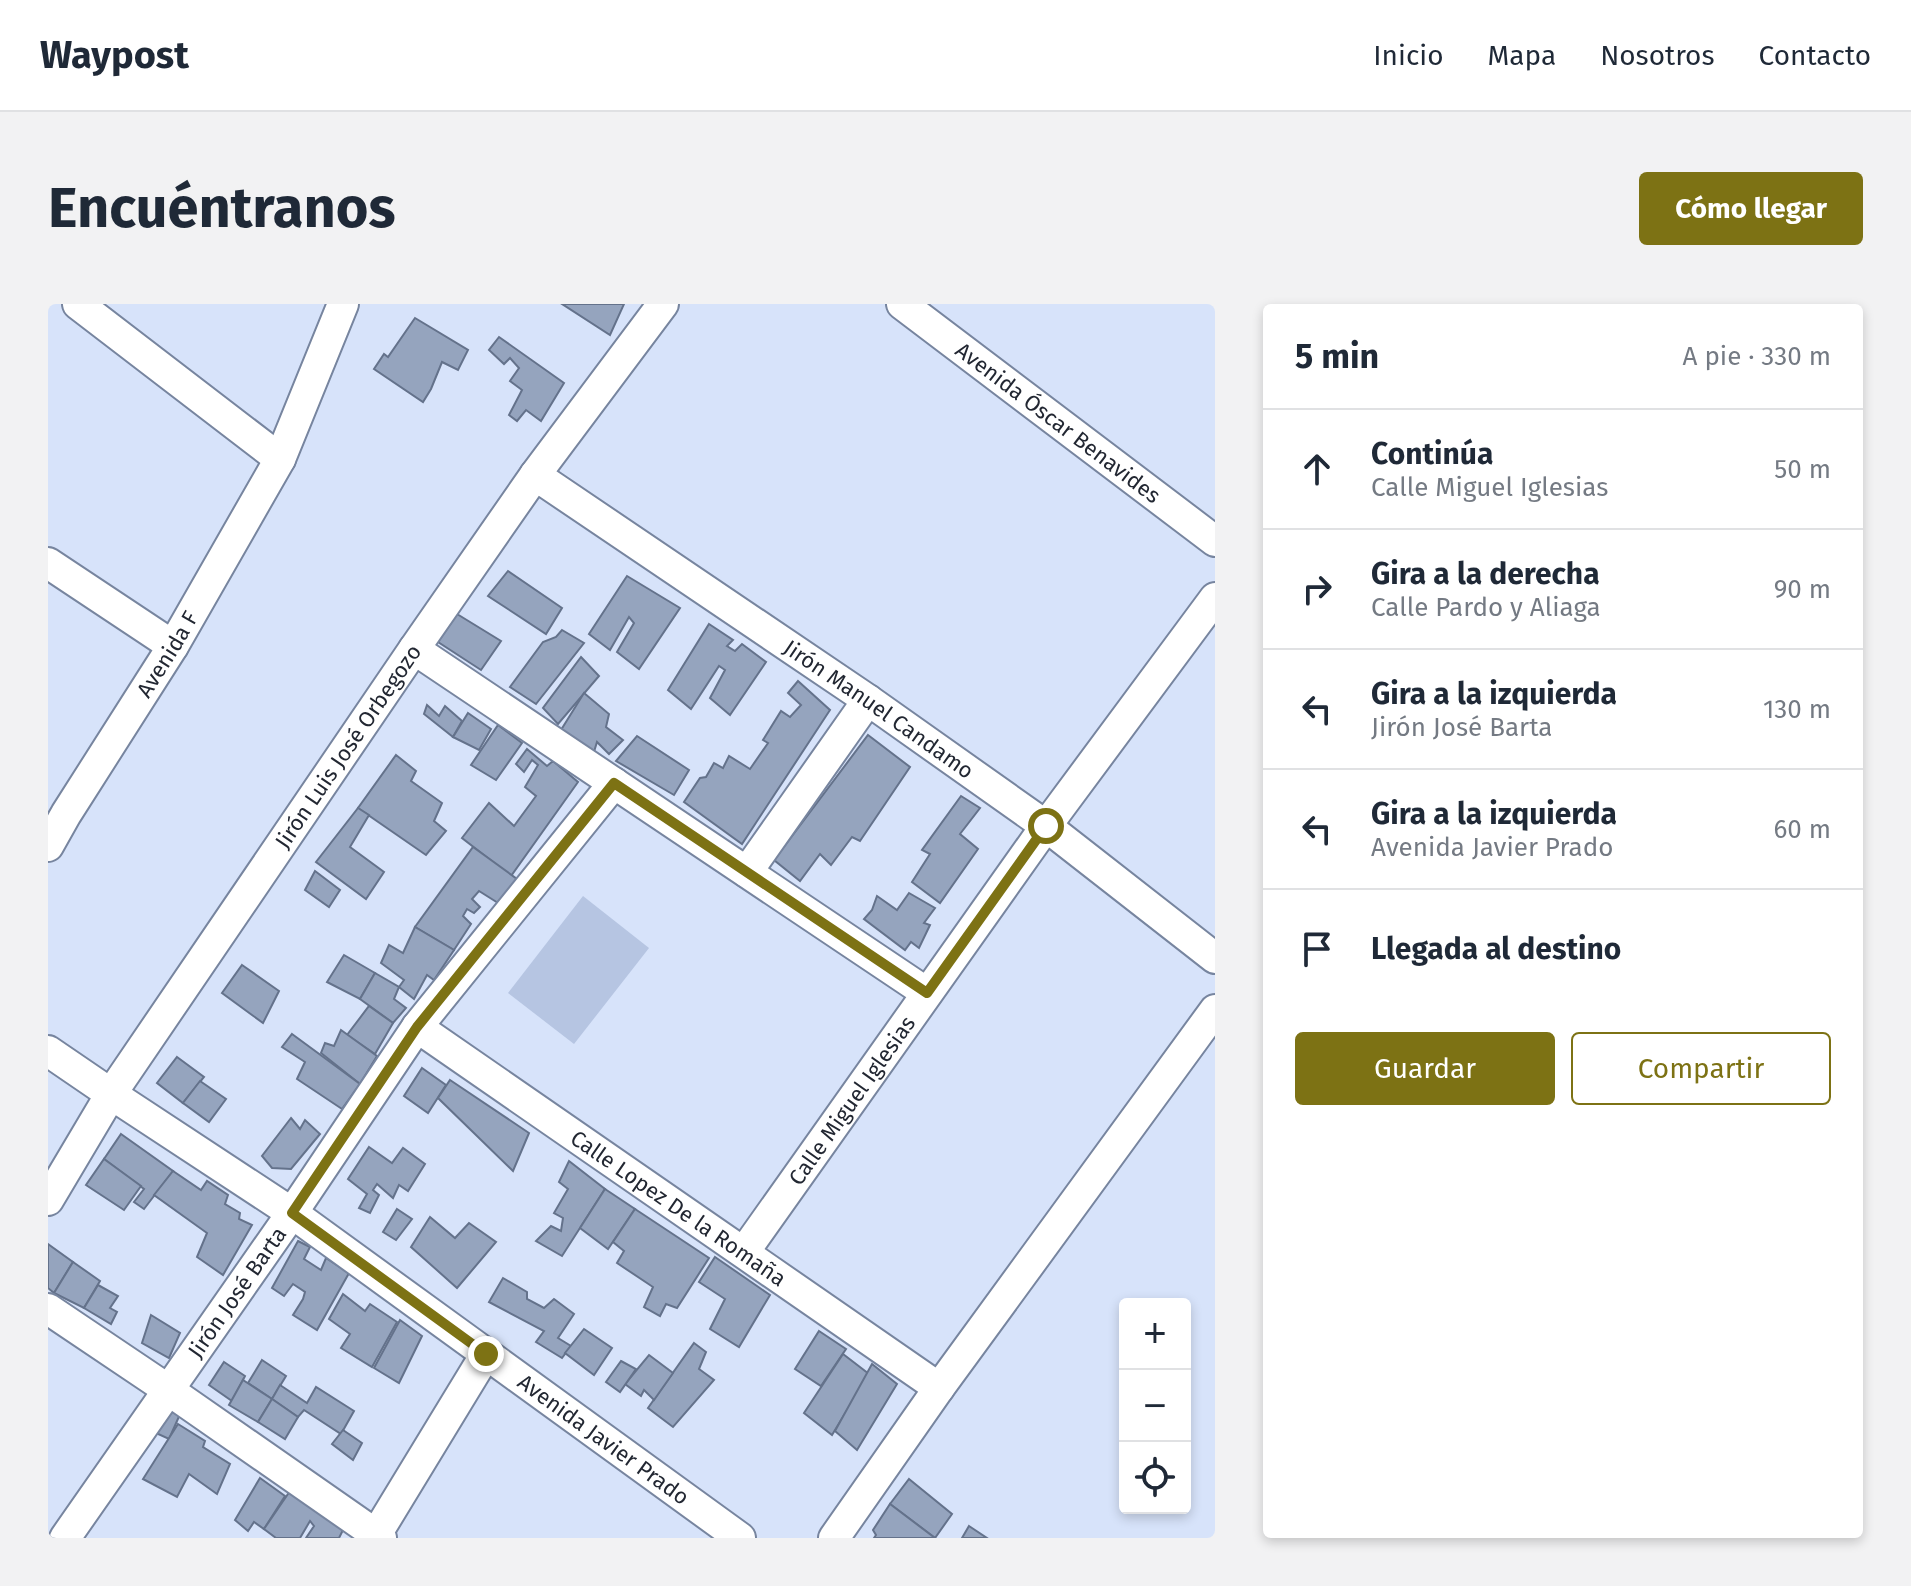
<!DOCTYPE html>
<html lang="es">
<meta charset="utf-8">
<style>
:root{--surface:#fff;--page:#f2f2f3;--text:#1f2937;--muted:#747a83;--line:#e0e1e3;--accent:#7d7214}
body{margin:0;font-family:"Fira Sans",sans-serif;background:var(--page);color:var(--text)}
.controls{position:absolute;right:24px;bottom:24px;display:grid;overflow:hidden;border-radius:8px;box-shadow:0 4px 12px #0003}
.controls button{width:72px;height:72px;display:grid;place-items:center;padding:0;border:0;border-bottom:2px solid var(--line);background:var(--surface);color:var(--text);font:40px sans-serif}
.stop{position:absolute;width:24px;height:24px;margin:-18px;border:6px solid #7d7214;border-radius:50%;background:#fff}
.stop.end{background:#7d7214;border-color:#fff;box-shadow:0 2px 8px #0008}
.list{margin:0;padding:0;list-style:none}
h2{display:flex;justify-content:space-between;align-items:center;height:104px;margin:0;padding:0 32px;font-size:34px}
h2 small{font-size:26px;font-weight:400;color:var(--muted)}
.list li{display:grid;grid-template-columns:52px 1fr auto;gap:24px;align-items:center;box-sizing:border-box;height:120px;padding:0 32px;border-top:2px solid var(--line)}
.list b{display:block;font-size:30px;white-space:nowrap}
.list p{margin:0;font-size:26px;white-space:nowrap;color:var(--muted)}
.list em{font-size:26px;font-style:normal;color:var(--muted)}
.actions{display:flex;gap:16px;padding:24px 32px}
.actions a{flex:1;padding:18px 0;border:2px solid var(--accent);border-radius:8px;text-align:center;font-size:28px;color:var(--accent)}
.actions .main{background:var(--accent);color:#fff}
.icon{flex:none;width:44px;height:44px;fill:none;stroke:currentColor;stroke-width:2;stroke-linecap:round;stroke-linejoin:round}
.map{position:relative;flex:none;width:1167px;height:1234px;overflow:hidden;border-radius:8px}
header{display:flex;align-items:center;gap:48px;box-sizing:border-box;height:112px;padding:0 40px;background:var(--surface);border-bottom:2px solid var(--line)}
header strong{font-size:38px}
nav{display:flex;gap:44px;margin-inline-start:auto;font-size:28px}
.intro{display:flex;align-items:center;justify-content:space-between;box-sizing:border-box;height:192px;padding:0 48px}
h1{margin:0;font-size:56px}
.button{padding:20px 36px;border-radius:8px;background:var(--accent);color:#fff;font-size:28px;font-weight:700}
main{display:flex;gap:48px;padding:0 48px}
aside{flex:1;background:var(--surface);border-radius:8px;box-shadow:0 4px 12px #0003}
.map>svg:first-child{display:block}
</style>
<header>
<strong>Waypost</strong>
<nav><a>Inicio</a><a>Mapa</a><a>Nosotros</a><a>Contacto</a></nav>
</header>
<div class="intro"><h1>Encuéntranos</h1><a class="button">Cómo llegar</a></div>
<main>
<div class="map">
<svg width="1167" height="1234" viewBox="0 0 1167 1234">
<rect width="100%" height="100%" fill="#d7e3fa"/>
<path fill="#b6c5e2" d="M535,592L601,644L526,740L460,689Z"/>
<g fill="#95a4be" stroke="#64728b" stroke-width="2">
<path d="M514,0H576L562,31Z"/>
<path d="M367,14L420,46L410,66L394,58L383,85L375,98L326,65L336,50L340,53Z"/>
<path d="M451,33L516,79L493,117L478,106L469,117L461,111L474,86L462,77L471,64L462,54L456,60L441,46Z"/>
<path d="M460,267L514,304L498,330L440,292Z"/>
<path d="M579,272L632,304L591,365L569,348L586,319L581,313L562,346L541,330Z"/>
<path d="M409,310L453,337L433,366L390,338Z"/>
<path d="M661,320L685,336L679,342L687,347L694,340L718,358L682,411L662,394L677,366L671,362L643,405L620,386Z"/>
<path d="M514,326L536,339L488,400L462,383L495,338L508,333Z"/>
<path d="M533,353L551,372L510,420L495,404Z"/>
<path d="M750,377L782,406L694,540L636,498L652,474L658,473L666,459L675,464L681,452L702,465L720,439L715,436L733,407L742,413L753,401L740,389Z"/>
<path d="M536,389L561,410L558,423L575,436L561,450L549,438L545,451L513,426Z"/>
<path d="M379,401L391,412L397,402L414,417L405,433L376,410Z"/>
<path d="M420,409L443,425L431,446L405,433Z"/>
<path d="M450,421L474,439L448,476L423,461Z"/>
<path d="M820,431L862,463L812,537L804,533L783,561L772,550L752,577L726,556Z"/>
<path d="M589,432L641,466L626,491L568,457Z"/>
<path d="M479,445L499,462L505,457L530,478L463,572L414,534L441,499L466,522L488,492L477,483L490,461L484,456L476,468L468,460Z"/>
<path d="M348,451L368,467L363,477L394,499L386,517L398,527L378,551L310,504Z"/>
<path d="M913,492L932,504L912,530L930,545L892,599L864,578L882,550L874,546Z"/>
<path d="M310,504L321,511L302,543L336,568L318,595L268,558Z"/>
<path d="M425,543L476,580L458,604L431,587L424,595L432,603L426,609L419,605L415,612L423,620L406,646L367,623Z"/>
<path d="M267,567L292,586L281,603L257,586Z"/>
<path d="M861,589L887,604L876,619L882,621L871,644L863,638L857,646L816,615L824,606L829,592L849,606Z"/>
<path d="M367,623L406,646L386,676L379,671L366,695L351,683L356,676L333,659L341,641L355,649Z"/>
<path d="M296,651L327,669L312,695L279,678Z"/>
<path d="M194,661L231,687L215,719L174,689Z"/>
<path d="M327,669L351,683L346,695L358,704L345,719L312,695Z"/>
<path d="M321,702L345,719L327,750L299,731Z"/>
<path d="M293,726L329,752L312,780L273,749L277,739L286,742Z"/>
<path d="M244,730L312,780L294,805L249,775L257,758L234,743Z"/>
<path d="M129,753L156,773L135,799L109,779Z"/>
<path d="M374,764L398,781L380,809L356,792Z"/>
<path d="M402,776L481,829L465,867L390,794Z"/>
<path d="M152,777L178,795L161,818L135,799Z"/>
<path d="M243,814L252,825L257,816L272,830L243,865L224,864L214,852Z"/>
<path d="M73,830L125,867L96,905L86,898L96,885L56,855Z"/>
<path d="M321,843L344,859L355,844L377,860L360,887L351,881L345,894L329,880L325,886L331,891L322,909L311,904L319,890L300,875Z"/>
<path d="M56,855L93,882L76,906L38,881Z"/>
<path d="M521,857L557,885L514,952L488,937L503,922L513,927L515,914L506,909L520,885L511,878Z"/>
<path d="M125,867L153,886L159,877L180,891L177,900L192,909L191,915L204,921L175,971L149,953L159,929L106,891Z"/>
<path d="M557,885L587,905L560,945L532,924Z"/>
<path d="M349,905L364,915L348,936L335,928Z"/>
<path d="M587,905L661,954L629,1004L618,1000L612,1012L596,1003L605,983L569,959L576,947L565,938Z"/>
<path d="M382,913L407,934L421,919L448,938L409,984L363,943Z"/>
<path d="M250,937L262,943L256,955L273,966L278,954L301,969L269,1026L245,1011L255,995L257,988L245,980L236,992L224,984Z"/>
<path d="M0,940L25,958L6,989L0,984Z"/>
<path d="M667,953L722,991L691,1043L662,1025L677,995L651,978Z"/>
<path d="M25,958L52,977L36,1004L6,989Z"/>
<path d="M455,974L479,988V995L496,1004L506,995L526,1010L510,1034L523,1042L514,1054L488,1038L496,1027L441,998Z"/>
<path d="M50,981L70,992L62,1004L69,1008L63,1020L36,1004Z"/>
<path d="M295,990L317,1007L322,1000L349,1018L324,1063L293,1044L302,1030L281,1015Z"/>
<path d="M103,1011L132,1029L121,1054L94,1039Z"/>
<path d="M352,1016L374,1032L351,1079L326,1064Z"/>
<path d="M536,1025L564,1044L546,1071L517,1049Z"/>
<path d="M771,1027L798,1045L773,1082L747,1065Z"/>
<path d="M646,1039L658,1048L651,1065L666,1076L625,1123L600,1104Z"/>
<path d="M795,1050L821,1070L784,1131L756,1109Z"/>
<path d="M601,1051L625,1069L606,1096L596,1086L593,1092L577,1080Z"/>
<path d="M214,1056L238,1072L224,1095L200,1079Z"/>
<path d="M573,1057L588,1065L572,1088L558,1078Z"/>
<path d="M176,1058L197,1072L184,1097L161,1081Z"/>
<path d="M824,1060L849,1080L809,1146L787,1127Z"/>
<path d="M195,1076L224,1095L210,1118L181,1101Z"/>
<path d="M232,1081L259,1099L268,1083L306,1107L293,1130L256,1106L250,1113L224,1095Z"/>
<path d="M224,1095L250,1113L237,1135L210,1118Z"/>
<path d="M124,1102L133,1108L121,1135L108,1129Z"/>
<path d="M130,1120L157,1137L155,1143L182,1160L169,1190L141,1170L129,1193L95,1175Z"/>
<path d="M295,1126L314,1139L305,1156L284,1140Z"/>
<path d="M212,1174L237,1192L216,1225L206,1218L200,1227L187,1216Z"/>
<path d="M861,1175L904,1210L887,1234L842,1200Z"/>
<path d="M242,1187L300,1216L291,1234H258L266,1222L262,1217L252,1234H228L216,1225Z"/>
<path d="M842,1200L887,1234H826L828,1231L825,1226Z"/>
<path d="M921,1222L939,1234H914Z"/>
</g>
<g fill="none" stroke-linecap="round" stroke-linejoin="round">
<defs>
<g id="street">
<path d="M30,0L232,155"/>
<path id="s1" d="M854,0L1167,237"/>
<path id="s2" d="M487,171L820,396L998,522L1167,654"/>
<path d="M0,259L125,342"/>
<path d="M366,345L879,689"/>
<path id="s3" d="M0,542L18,510L125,342L232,155L295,0"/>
<path d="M699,568L820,396"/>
<path id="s4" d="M369,723L891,1084"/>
<path id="s5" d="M0,747L63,790L244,909L692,1234"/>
<path id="s6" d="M0,896L63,790L366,345L487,171L615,0"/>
<path id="s7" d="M696,948L998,522L1167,294"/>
<path d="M0,1005L119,1085L333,1234"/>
<path id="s8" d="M17,1234L244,909L369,723L566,479"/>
<path d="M326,1234L438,1050"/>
<path d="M786,1234L891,1084L1167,706"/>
</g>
</defs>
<use href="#street" stroke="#77859f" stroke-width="34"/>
<use href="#street" stroke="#fff" stroke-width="30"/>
</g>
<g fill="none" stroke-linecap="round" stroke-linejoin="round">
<path stroke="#7d7214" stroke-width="10" d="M438,1050L244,909L369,723L566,479L879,689L998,522"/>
</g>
<g text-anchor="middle" stroke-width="6" stroke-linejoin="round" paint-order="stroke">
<g font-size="22" fill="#222732" stroke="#d7e3fa">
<text dy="8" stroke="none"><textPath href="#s1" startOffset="196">Avenida Óscar Benavides</textPath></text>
<text dy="8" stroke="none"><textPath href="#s3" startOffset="226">Avenida F</textPath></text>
<text dy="8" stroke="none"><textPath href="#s2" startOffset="416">Jirón Manuel Candamo</textPath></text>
<text dy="8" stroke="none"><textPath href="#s6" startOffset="544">Jirón Luis José Orbegozo</textPath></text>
<text dy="8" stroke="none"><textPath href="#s7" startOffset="186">Calle Miguel Iglesias</textPath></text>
<text dy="8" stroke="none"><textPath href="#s4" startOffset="318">Calle Lopez De la Romaña</textPath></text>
<text dy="8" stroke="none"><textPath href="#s8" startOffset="300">Jirón José Barta</textPath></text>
<text dy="8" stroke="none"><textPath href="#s5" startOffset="678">Avenida Javier Prado</textPath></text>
</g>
</g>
</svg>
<div class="controls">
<button>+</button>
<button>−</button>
<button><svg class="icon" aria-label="locate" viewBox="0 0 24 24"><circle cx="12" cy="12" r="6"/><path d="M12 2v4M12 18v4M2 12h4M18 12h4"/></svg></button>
</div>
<div class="stop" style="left:998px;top:522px"></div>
<div class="stop end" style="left:438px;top:1050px"></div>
</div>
<aside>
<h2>5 min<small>A pie · 330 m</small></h2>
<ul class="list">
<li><svg class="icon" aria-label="ahead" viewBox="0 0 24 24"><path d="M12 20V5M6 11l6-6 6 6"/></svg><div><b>Continúa</b><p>Calle Miguel Iglesias</p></div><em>50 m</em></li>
<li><svg class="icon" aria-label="right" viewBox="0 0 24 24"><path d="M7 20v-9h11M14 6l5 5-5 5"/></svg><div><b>Gira a la derecha</b><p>Calle Pardo y Aliaga</p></div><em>90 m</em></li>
<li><svg class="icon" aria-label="left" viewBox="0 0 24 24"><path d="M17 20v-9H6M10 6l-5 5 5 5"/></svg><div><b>Gira a la izquierda</b><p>Jirón José Barta</p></div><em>130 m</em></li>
<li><svg class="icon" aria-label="left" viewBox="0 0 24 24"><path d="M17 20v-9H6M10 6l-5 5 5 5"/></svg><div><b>Gira a la izquierda</b><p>Avenida Javier Prado</p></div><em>60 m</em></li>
<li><svg class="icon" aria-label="arrive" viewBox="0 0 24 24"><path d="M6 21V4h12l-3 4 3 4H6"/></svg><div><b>Llegada al destino</b></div></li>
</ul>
<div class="actions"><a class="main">Guardar</a><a>Compartir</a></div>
</aside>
</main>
